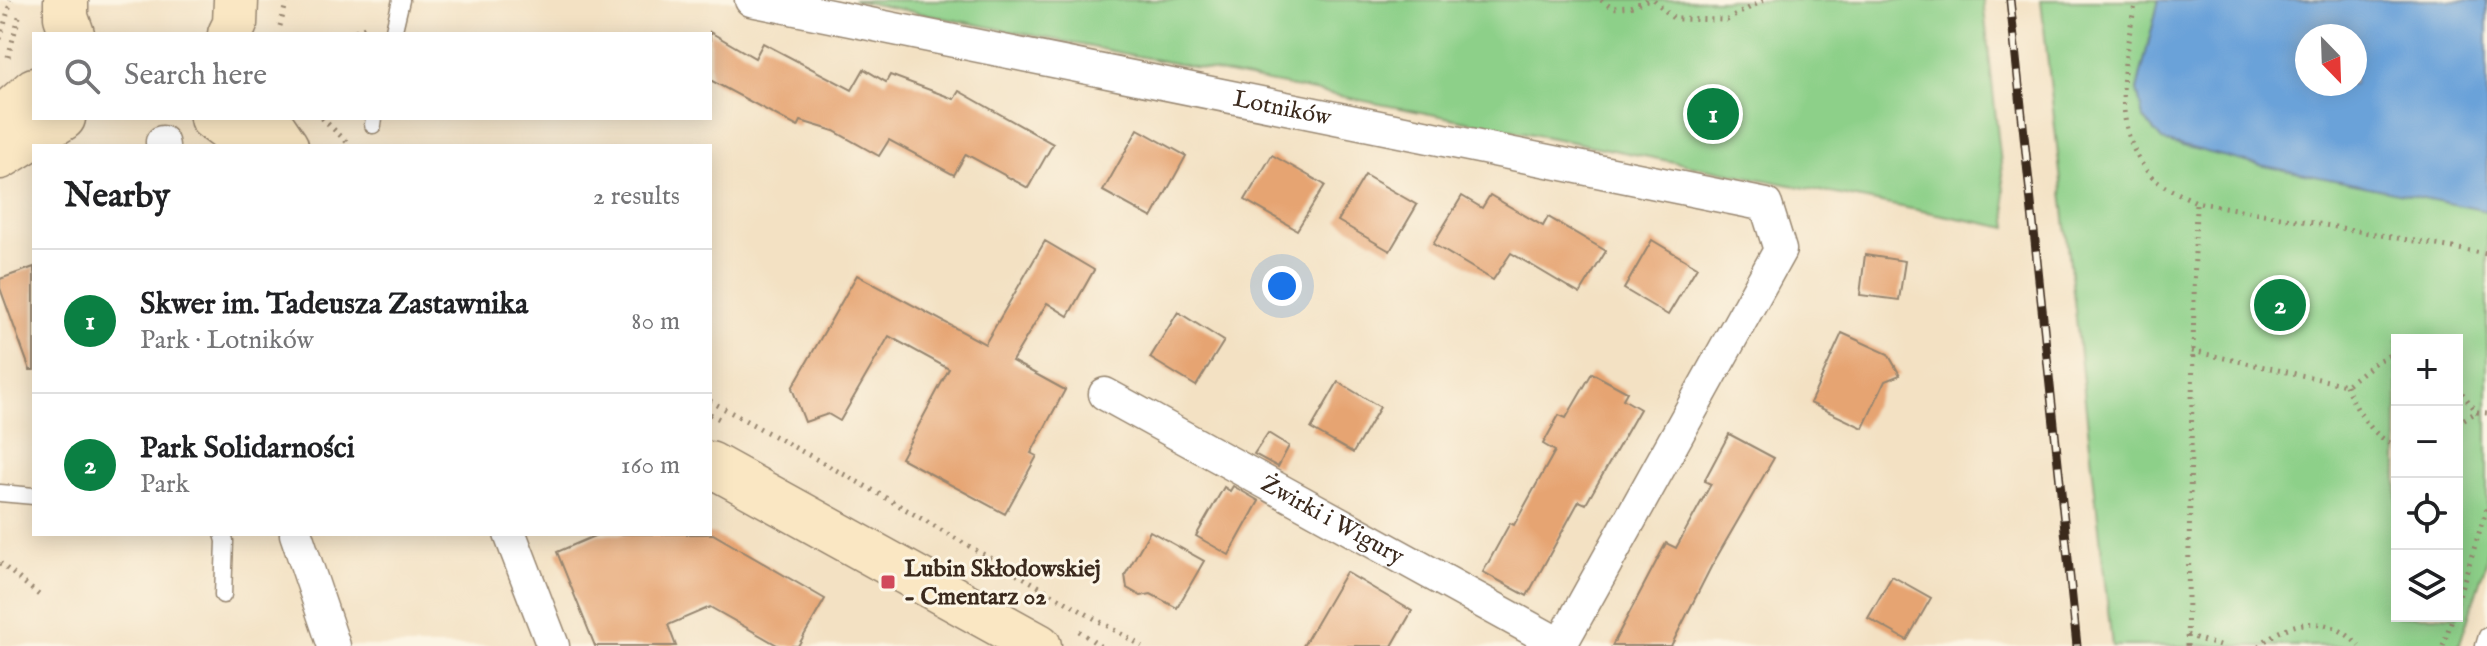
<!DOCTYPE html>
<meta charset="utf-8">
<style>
:root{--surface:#fff;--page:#f6f6f6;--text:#202124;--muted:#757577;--line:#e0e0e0;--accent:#0b8043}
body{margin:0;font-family:"IM FELL English",serif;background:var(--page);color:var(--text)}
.controls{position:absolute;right:24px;bottom:24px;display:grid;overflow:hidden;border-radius:0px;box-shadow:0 4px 20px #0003}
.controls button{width:72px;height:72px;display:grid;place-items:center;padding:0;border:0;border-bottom:2px solid var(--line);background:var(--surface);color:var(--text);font:40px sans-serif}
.compass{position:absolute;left:2295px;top:24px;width:72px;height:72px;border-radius:50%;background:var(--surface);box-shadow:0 4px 20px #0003;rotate:157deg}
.you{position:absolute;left:1282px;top:286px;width:28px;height:28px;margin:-20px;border:6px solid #fff;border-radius:50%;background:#1a73e8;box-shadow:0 0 0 12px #1a73e833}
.badge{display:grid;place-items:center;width:52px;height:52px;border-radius:50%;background:var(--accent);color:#fff;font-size:26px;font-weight:700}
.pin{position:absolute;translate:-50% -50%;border:4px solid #fff;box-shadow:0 2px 8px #0006}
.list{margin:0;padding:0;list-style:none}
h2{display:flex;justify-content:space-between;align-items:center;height:104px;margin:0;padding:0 32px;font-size:34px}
h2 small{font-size:26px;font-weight:400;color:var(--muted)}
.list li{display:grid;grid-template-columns:52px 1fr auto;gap:24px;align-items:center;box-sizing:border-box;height:144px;padding:0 32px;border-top:2px solid var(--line)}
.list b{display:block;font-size:30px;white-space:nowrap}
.list p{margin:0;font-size:26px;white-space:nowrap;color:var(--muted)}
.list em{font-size:26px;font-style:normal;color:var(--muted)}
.icon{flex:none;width:44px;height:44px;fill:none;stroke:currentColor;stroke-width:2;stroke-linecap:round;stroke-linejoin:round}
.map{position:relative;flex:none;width:2487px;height:646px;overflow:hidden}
.search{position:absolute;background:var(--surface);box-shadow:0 4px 20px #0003;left:32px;top:32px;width:680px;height:88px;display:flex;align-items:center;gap:20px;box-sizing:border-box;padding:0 28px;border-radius:0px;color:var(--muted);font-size:30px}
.panel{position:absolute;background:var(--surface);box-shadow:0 4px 20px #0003;left:32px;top:144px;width:680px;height:392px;border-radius:0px}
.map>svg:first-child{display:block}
</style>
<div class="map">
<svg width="2487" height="646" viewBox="0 0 2487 646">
<rect width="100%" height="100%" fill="#fcf5e5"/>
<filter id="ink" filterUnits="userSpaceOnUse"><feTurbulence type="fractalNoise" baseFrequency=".0125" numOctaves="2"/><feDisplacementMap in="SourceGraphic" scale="16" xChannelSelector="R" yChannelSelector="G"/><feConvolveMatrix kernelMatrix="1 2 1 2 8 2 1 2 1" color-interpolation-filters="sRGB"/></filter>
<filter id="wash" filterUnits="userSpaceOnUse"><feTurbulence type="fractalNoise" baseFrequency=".006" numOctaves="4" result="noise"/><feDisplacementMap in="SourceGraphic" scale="32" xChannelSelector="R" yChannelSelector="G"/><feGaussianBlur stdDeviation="1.8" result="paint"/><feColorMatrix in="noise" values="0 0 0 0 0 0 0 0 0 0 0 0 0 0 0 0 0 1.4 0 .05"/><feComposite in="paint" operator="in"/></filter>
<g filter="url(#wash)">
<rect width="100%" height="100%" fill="#f3e1c3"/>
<g fill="#8dd089" stroke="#647d54" stroke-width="2" fill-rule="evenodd">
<path d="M853,0H1983L2008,228Z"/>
<path d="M2041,0H2159L2137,90L2487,211V559L2459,646H2112ZM2397,340H2457V616H2397Z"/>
</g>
<path fill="#6ba2d9" stroke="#53667c" stroke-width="2" fill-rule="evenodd" d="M2159,0H2487V211L2250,163L2163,141L2143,118L2137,90ZM2307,36H2355V84H2307Z"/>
<g id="blocks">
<g fill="#e6a472">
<path d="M710,32L755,58L763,43L852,90L864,69L886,82L890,75L954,99L959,91L1053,144L1028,188L966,154L954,175L889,140L879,156L834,131L801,121L798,127L710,80Z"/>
<path d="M1138,129L1186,156L1152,218L1103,191Z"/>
<path d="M1272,155L1325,185L1297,230L1245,200Z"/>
<path d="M1365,175L1417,205L1390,251L1338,221Z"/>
<path d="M1490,195L1543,226L1548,217L1606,251L1580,294L1511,253L1493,280L1433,244L1462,196L1482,208Z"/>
<path d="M1652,240L1697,267L1668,315L1624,289Z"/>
<path d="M1045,241L1094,270L1068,316L1047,303L1012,361L1065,390L1031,453L1037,456L1005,514L901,458L949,369L889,336L840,421L828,414L805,422L792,388L857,275L985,344Z"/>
<path d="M1865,255L1905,261L1899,300L1860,295Z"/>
<path d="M34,267V370H30L0,288V279Z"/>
<path d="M1178,312L1224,341L1196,386L1150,358Z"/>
<path d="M1842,333L1888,354L1900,375L1885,381L1863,428L1810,403Z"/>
<path d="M1592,373L1627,392L1623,399L1640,409L1586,504L1579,501L1527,596L1483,572L1510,523L1514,525L1555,451L1543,444L1559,415L1566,418Z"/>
<path d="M1338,382L1380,407L1353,453L1311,429Z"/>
<path d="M1268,433L1289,446L1278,467L1254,454Z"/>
<path d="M1729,434L1774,458L1711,567L1671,646H1612L1666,543L1676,548L1711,484L1704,481Z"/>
<path d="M1233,486L1259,501L1229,555L1196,536L1224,487L1230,491Z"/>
<path d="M1150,531L1204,561L1177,608L1151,594L1141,596L1127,588L1125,575Z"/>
<path d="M599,534H713L825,599L798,646H779L710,607L668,625L676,646H595L557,552Z"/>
<path d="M1346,572L1412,611L1392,646H1303Z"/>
<path d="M1892,576L1931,598L1907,640L1868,618Z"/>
</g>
</g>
</g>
<g filter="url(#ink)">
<use href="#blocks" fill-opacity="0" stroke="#978670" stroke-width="2"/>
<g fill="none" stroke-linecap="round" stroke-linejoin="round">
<defs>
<g id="lane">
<path d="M393,34L401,0"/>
<path d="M373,125L374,118"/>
<path d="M0,493L34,496"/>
<path d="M223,595L225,541L223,534"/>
<path d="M2484,646L2487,636"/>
</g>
<g id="street">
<path id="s1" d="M751,0L1766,205L1780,250L1560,646"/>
<path d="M162,142L163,146"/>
<path id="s2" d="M1105,394L1561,645"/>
<path d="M296,534L334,646"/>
<path d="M510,534L553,646"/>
</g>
<g id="secondary">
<path d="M66,0V17L72,34"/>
<path d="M230,34L235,24L236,0"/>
<path d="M212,118L249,146"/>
<path d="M267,118L286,146"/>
<path d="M0,120L34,90"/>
<path d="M0,157L63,118"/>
<path d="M710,464L1039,646"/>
</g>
</defs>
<use href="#lane" stroke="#978670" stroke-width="19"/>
<use href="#street" stroke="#978670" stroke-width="35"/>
<use href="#secondary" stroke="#978670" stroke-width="47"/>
<g stroke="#978670" stroke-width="5" stroke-dasharray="2 6" stroke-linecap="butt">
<path d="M1601,0L1612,8L1630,7L1647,0"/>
<path d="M1654,0L1674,19L1727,20L1764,0"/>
<path d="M2136,0C2124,59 2108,130 2153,178C2163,188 2183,195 2196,202L2487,254"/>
<path d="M280,26L287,0"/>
<path d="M348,34L367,26"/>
<path d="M0,39L11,0"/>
<path d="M8,57L20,13"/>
<path d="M322,118L350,145"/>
<path d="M2192,351L2346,385L2377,361L2397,352"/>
<path d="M2346,385C2354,408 2374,439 2397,446"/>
<path d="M2457,387L2477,412L2487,413"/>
<path d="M710,401L867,487L1142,646"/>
<path d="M710,414L723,421"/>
<path d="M2457,423L2477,412"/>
<path d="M0,563L39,595"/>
<path d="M2457,602L2487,508"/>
<path d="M1079,631L1100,646"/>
<path d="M2187,635L2219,646"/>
<path d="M2187,646L2196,202"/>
<path d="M2259,646C2289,619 2330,613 2359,646"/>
<path d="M2443,646L2453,616"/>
</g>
<use href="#lane" stroke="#fff" stroke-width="16"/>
<use href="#street" stroke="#fff" stroke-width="32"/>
<use href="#secondary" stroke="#fae7c3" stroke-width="44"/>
<defs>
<path id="rail" d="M2010,0L2077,646"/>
</defs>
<use href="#rail" stroke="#3b2a1e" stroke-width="9"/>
<use href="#rail" stroke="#fcf5e5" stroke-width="6" stroke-dasharray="18" stroke-linecap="butt"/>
</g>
</g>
<rect fill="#d1495b" stroke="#fcf5e5" stroke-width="3" x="880" y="574" width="16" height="16" rx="4"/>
<g text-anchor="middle" stroke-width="6" stroke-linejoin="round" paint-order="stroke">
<g font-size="24" fill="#3b2a1e" stroke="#fcf5e5">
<text dy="8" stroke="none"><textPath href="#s1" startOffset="542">Lotników</textPath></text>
<text dy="8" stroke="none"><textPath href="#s2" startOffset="260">Żwirki i Wigury</textPath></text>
</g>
<g font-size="24" font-weight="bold" fill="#3b2a1e" stroke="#fcf5e5" text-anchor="start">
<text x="904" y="576">Lubin Skłodowskiej<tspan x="904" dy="28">- Cmentarz 02</tspan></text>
</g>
</g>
</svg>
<div class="controls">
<button>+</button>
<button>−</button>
<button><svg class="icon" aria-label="locate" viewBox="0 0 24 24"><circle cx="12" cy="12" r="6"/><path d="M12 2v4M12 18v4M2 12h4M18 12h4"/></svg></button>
<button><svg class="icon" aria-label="layers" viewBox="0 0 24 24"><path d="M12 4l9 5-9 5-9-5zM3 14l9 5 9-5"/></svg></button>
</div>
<svg class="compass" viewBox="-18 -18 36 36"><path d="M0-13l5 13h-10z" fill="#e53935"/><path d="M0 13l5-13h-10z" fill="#757577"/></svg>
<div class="you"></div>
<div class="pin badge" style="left:1713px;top:114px">1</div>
<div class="pin badge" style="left:2280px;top:305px">2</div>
<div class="search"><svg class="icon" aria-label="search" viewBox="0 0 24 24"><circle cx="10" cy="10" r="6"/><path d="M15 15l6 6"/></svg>Search here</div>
<section class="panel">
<h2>Nearby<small>2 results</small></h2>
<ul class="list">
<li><span class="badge">1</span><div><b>Skwer im. Tadeusza Zastawnika</b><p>Park · Lotników</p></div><em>80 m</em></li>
<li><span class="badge">2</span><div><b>Park Solidarności</b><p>Park</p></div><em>160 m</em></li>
</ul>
</section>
</div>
